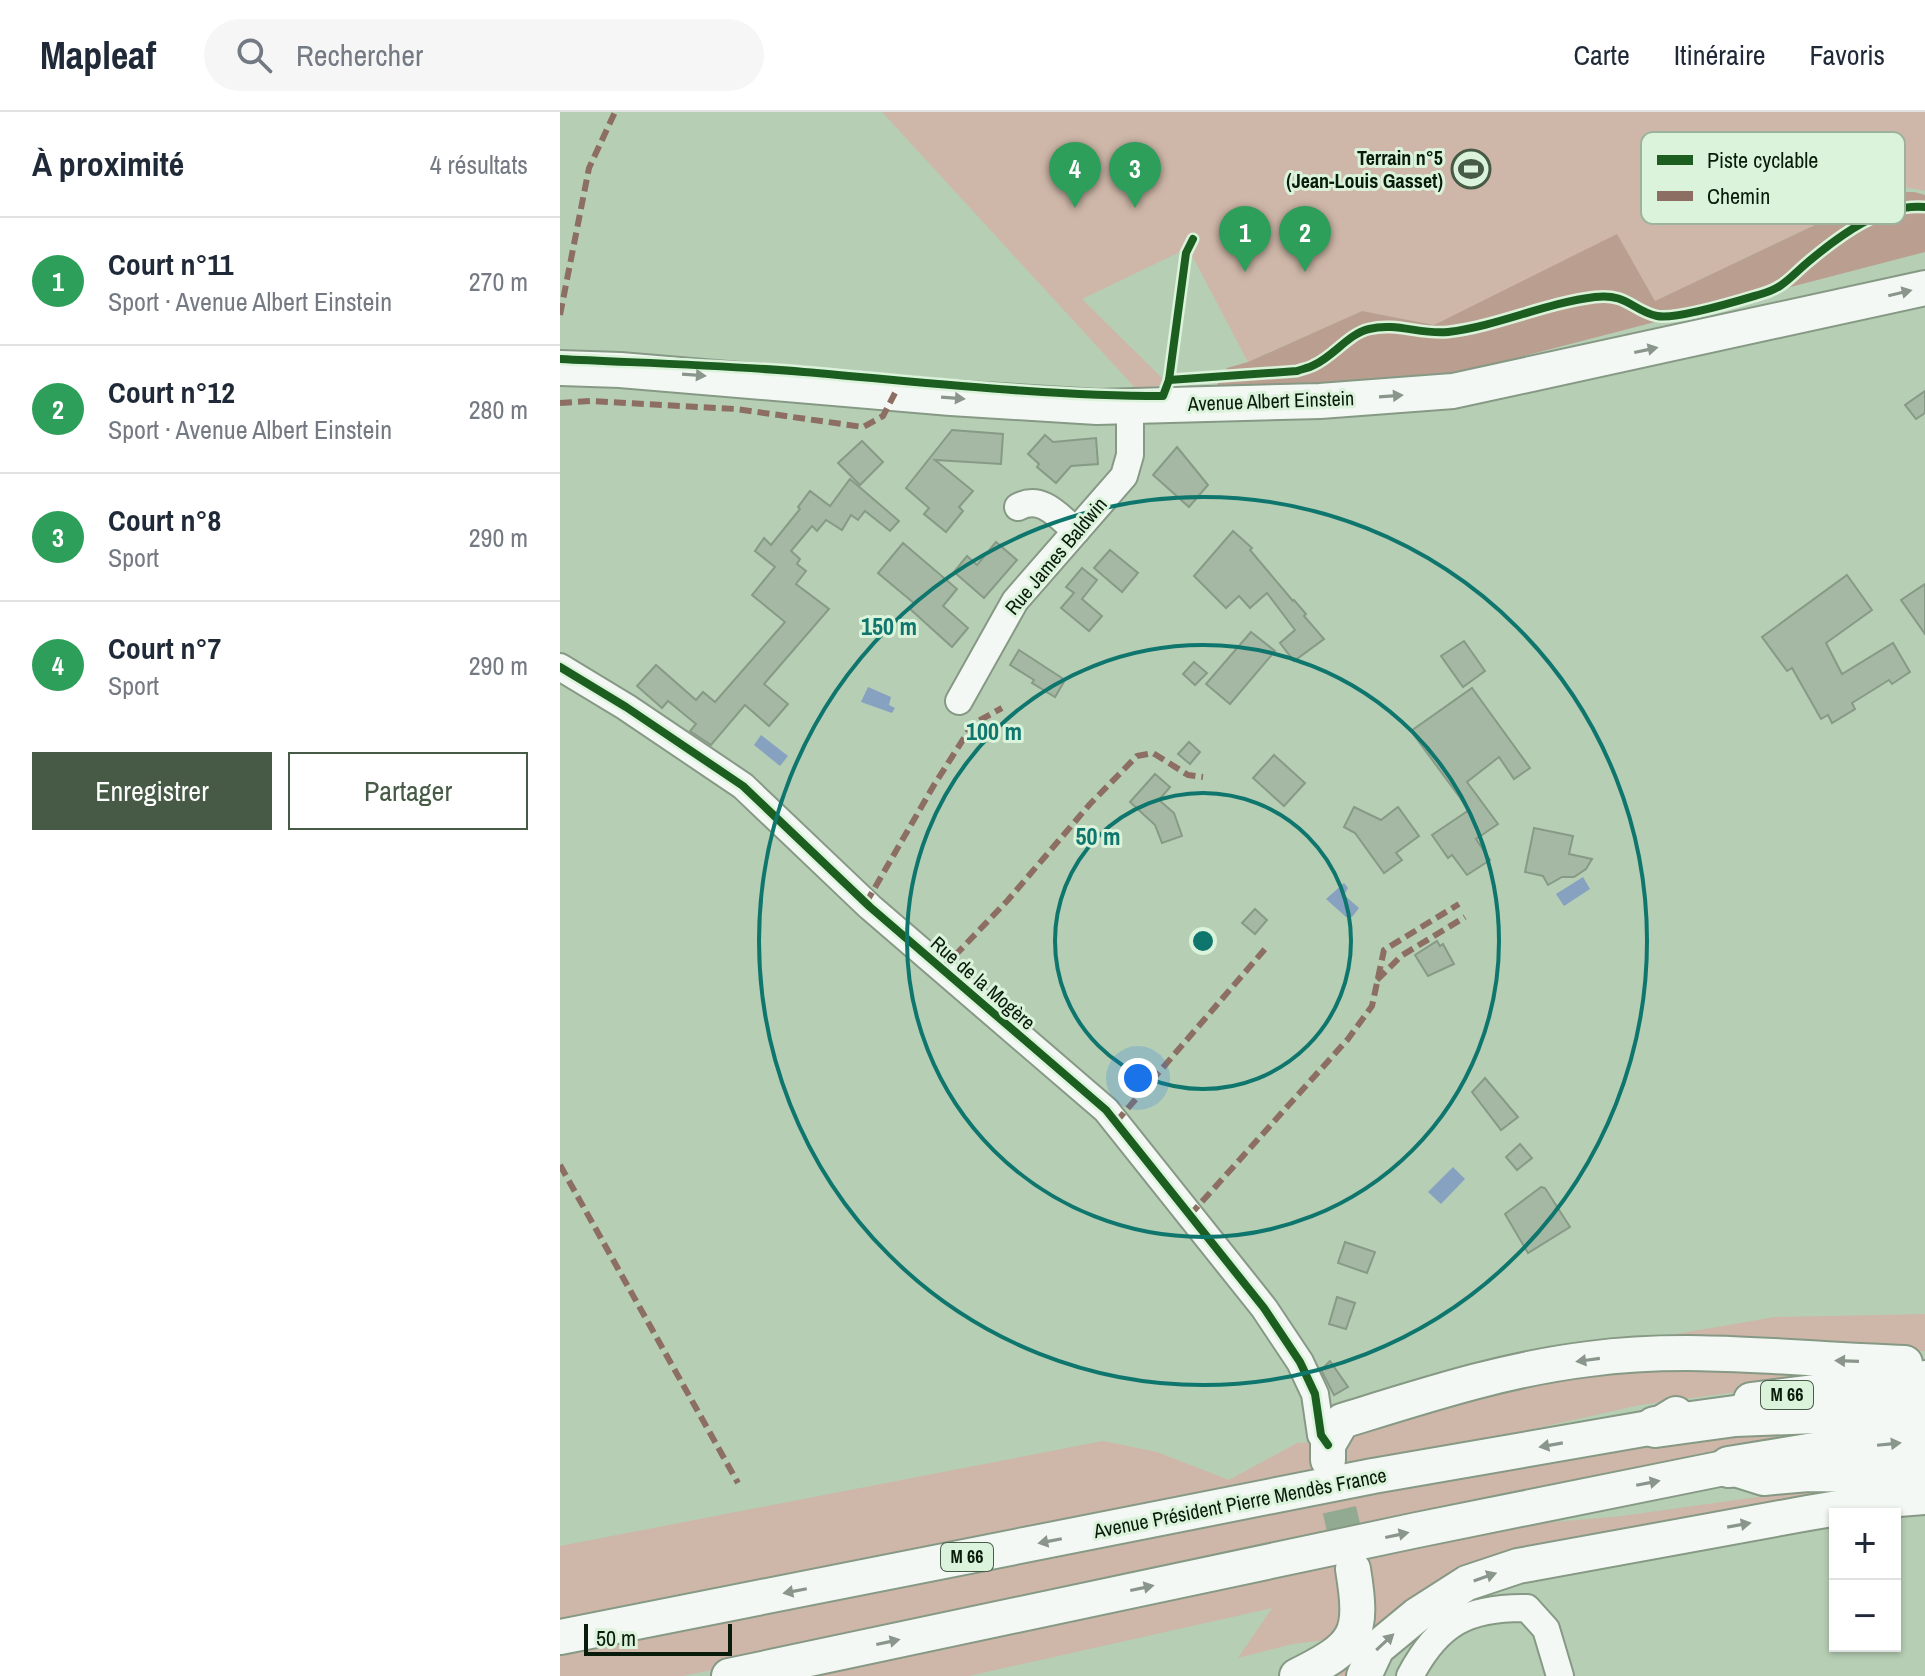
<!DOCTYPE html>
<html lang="fr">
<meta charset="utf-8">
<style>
:root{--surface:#fff;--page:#f6f6f7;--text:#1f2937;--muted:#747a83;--line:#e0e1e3;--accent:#465a46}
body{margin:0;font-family:"Archivo Narrow",sans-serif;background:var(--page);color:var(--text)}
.controls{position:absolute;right:24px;bottom:24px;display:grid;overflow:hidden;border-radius:0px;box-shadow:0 2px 6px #0004}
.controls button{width:72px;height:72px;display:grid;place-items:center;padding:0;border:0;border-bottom:2px solid var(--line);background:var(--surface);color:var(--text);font:40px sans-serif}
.scale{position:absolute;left:24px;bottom:20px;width:148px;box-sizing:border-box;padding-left:8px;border:4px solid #091b0a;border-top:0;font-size:22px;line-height:28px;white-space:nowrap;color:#091b0a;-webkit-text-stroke:6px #dcf3db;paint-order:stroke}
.you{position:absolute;left:578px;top:966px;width:28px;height:28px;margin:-20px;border:6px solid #fff;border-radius:50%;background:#1a73e8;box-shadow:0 0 0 12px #1a73e833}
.badge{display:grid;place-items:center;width:52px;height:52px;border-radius:50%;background:var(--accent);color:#fff;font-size:26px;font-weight:700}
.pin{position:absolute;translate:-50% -66px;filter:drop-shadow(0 2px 4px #0008)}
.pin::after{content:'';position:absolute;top:42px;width:28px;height:24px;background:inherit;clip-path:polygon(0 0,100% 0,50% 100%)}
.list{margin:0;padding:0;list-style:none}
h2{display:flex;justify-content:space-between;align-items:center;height:104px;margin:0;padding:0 32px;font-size:34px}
h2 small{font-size:26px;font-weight:400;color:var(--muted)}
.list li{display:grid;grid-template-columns:52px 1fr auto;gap:24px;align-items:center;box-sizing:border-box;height:128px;padding:0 32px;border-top:2px solid var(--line)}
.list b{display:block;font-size:30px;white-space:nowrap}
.list p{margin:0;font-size:26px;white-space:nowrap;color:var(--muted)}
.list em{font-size:26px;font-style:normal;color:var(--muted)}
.actions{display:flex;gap:16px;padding:24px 32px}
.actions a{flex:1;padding:18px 0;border:2px solid var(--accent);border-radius:0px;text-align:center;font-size:28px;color:var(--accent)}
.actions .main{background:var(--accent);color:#fff}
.icon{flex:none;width:44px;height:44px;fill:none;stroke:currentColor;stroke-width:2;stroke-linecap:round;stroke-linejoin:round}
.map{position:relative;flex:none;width:1365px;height:1564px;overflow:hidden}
header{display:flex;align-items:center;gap:48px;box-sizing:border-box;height:112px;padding:0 40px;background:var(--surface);border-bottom:2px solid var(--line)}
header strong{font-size:38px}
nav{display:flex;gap:44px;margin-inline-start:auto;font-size:28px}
.search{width:560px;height:72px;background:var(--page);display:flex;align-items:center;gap:20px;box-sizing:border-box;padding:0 28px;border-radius:44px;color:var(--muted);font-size:30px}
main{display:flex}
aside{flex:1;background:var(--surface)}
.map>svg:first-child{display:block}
</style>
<header>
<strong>Mapleaf</strong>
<div class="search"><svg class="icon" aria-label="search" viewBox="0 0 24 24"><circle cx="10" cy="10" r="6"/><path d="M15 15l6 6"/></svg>Rechercher</div>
<nav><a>Carte</a><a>Itinéraire</a><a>Favoris</a></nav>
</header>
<main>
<aside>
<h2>À proximité<small>4 résultats</small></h2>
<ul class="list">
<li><span class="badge" style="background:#2e9e5b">1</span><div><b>Court n°11</b><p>Sport · Avenue Albert Einstein</p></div><em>270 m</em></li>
<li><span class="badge" style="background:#2e9e5b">2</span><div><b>Court n°12</b><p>Sport · Avenue Albert Einstein</p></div><em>280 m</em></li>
<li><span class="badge" style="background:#2e9e5b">3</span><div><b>Court n°8</b><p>Sport</p></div><em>290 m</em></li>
<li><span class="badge" style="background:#2e9e5b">4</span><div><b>Court n°7</b><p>Sport</p></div><em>290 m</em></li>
</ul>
<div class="actions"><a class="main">Enregistrer</a><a>Partager</a></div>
</aside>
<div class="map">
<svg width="1365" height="1564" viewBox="0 0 1365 1564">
<rect width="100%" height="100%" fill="#b6ceb4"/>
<g fill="#ceb7a8">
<path d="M322,0H1365V79L1344,75L1324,80L1095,189L1057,123L874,213L802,199L688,250L628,136L522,187L607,271L578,279Z"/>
<path d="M1365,1202V1239H1248L1107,1227L1104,1224L1215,1205Z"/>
<path d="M1052,1252L1312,1262L1080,1293L849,1345L0,1513V1434L543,1329L597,1340L669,1368L737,1331L754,1330L790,1313Z"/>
<path d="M1301,1313L123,1564H0V1534L672,1404L1129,1324Z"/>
<path d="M1274,1374L1276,1386L943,1440L878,1473L791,1564H780L773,1558L784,1502L772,1527L733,1532L678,1546L712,1496L409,1564H224L940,1415L1062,1404Z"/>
</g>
<path fill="#ba9e8f" d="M1324,80H1354L1365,83V140L860,271L652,282L667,256L688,250L802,199L874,213L1057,122L1095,189Z"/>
<g fill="#87a1c0">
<path d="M308,575L331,585L329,593L335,596L332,601L301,590Z"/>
<path d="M201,623L228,644L220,654L194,633Z"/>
<path d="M1023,765L1030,777L1004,794L996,782Z"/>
<path d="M784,771L788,776L784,783L799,796L792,805H786L766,787Z"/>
<path d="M893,1055L905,1067L881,1092L868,1080Z"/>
</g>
<g fill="#a5b8a4" stroke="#879a86" stroke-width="2">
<path d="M1365,279V301L1356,307L1345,293Z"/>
<path d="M392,318L443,322L441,352L375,348L413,379L399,395L403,399L386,420L364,402L369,396L346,376Z"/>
<path d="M485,323L493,330L536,326L538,352L511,354L496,371L477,355L479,352L468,342Z"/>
<path d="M302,329L323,350L300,373L278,351Z"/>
<path d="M617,335L648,373L629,395L593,363Z"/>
<path d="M290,367L339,409L330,419L305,399L298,408L291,403L282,418L266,408L257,419L252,414L231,439L240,447L237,452L246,459L236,472L269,497L204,572L228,592L209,614L185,593L151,633L130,619L136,612L108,589L102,596L77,574L96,553L136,588L143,580L155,590L225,510L192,483L215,455L195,439L204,426L211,433L240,397L238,395L250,379L270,394Z"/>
<path d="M673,419L692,436L690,438L733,489L734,488L746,502L744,504L764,527L734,549L720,531L735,518L707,481L690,496L679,484L666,496L634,464Z"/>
<path d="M436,430L457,448L424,486L394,460L407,444L417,453Z"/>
<path d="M343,431L397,477L383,494L408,516L392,535L350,497L355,492L318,461Z"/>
<path d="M550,438L578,461L562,480L534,456Z"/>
<path d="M522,456L537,468L522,487L542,504L529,519L501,496L514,481L506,475Z"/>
<path d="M1287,463L1312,498L1266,531L1282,562L1333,531L1350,560L1332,572L1329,568L1292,591L1295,597L1272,611L1268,603L1261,607L1232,556L1227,559L1202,525Z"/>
<path d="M1365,472V522L1341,488Z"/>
<path d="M691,520L715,539L670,592L646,572Z"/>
<path d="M904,529L925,559L903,575L881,544Z"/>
<path d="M459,538L505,568L495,585L472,571L474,568L450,553Z"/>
<path d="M634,550L647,561L635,573L623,562Z"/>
<path d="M912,576L970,656L954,667L939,645L907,670L938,712L916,727L930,748L907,763L892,743L888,746L872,723L909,698L851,619Z"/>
<path d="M629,630L640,640L630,652L618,642Z"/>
<path d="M714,643L745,671L724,694L693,666Z"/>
<path d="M595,662L610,675L599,688L614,701L622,724L602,731L595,713L570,690Z"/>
<path d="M794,695L821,708L838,695L859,724L836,741L842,748L824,761L795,721L784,715Z"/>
<path d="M974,716L1013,724L1009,742L1032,747L1026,757L1014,765H1002L988,773L983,764L965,760Z"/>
<path d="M695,797L707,808L695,822L682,811Z"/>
<path d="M877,829L880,834L883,832L894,852L868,864L855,843Z"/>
<path d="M925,966L958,1005L941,1018L912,980Z"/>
<path d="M960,1032L972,1046L957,1058L946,1045Z"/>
<path d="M981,1075L985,1076L1010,1115L968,1141L945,1102Z"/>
<path d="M785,1130L815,1140L807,1161L778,1151Z"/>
<path d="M777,1185L795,1191L786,1217L769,1212Z"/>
<path d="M770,1249L788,1275L774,1283L761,1258Z"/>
</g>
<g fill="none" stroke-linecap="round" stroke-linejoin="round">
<path stroke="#93aa92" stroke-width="34" stroke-dasharray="34 17" stroke-linecap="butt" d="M768,1348L793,1457"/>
<defs>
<g id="minor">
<path d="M458,395C482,382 499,405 516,419"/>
<path d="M0,555L66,595L183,674L310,795L546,998L704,1196L740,1250L755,1282L761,1323L768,1333"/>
<path d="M399,589L455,489L564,364L570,343V295"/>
<path d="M850,1564C878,1511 907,1495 967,1496L986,1517L1000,1564"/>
</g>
<g id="major">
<path d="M0,256L60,258L391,286L537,295L760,289L893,279L1365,176"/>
<path d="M1191,1288L1365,1266"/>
<path d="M768,1348V1333L782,1309C863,1284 945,1257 1029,1247C1134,1233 1240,1248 1345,1251"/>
<path d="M0,1525L813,1364L1095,1315L1116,1302"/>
<path d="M169,1564L857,1418L1169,1355L1204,1366L1248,1362L1365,1364"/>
<path d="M737,1564C797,1534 804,1524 793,1457"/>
<path d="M804,1564L817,1536L857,1503L907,1471L958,1454L1248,1401L1326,1388L1365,1385"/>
</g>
<g id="highway">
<path d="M1095,1315L1175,1304L1365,1297"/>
<path d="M1169,1355L1273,1338L1365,1328"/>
</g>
</defs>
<use href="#minor" stroke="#869985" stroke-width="30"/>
<use href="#major" stroke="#869985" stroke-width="38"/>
<use href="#highway" stroke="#869985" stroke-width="44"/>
<use href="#minor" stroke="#f4f8f4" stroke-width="26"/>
<use href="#major" stroke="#f4f8f4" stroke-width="34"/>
<use href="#highway" stroke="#f4f8f4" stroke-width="40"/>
<g stroke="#8d6e63" stroke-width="6" stroke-dasharray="12 6" stroke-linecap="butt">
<path d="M0,203L29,56L55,0"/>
<path d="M0,291L30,289L176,297L303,315L323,304L335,281"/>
<path d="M306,791L374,673L413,612L442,596"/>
<path d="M382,857L448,788L530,692L577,644L593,641L628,663L643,665"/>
<path d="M817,868L841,844L905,805"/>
<path d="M556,1010L705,837"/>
<path d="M0,1053L178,1371"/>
<path d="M630,1103L788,927L812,894L824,838L899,792"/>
</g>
<defs>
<g id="cycleway">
<path d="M0,247C81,251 163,253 244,260C364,270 482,284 603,284L609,268L626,141L633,127"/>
<path d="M609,268L737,259C742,257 749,256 754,253C774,244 788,222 809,217C836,210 861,223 888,220C938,214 985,191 1035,185C1067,181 1073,199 1097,204C1116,208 1178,189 1198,183C1224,176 1229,166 1248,150C1279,124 1322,91 1365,95"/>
<path d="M0,555L66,595L183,674L310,795L546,998L704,1196L740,1250L755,1282L761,1323L768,1333"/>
</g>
</defs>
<use href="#cycleway" stroke="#dcf3db" stroke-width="13"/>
<use href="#cycleway" stroke="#1b5e20" stroke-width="8"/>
</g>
<defs><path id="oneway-solid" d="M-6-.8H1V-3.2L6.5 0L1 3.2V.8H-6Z" transform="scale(2)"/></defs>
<g fill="#8a958b">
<use href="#oneway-solid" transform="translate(1340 181) rotate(-13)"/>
<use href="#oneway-solid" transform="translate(1086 238) rotate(-12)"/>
<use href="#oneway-solid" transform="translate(134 263) rotate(4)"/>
<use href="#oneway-solid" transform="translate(831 284) rotate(-4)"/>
<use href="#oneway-solid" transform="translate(393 286) rotate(4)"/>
<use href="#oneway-solid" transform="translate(1028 1248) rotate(172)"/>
<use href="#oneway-solid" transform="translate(1287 1249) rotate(-178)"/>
<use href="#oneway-solid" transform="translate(1329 1332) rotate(-6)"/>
<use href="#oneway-solid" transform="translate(991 1333) rotate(170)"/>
<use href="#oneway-solid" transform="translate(1088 1371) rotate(-11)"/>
<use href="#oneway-solid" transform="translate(1179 1413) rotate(-10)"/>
<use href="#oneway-solid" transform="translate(837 1423) rotate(-12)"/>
<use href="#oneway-solid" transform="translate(490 1429) rotate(169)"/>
<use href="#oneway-solid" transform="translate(925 1465) rotate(-19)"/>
<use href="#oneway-solid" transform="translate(582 1476) rotate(-12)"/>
<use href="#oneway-solid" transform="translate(235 1479) rotate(169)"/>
<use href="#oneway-solid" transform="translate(328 1530) rotate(-12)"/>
<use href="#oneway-solid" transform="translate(825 1530) rotate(-43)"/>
</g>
<g fill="none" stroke="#0f766e" stroke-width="4">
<circle cx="643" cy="829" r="148"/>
<circle cx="643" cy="829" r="296"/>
<circle cx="643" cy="829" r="444"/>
</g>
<defs>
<symbol id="stadium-ring" viewBox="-11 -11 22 22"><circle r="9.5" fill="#dcf3db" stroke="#465a46" stroke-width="1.5"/><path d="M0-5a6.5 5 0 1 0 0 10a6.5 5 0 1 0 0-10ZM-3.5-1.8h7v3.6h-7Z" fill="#465a46"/></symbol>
</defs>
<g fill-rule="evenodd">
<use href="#stadium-ring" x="889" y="35" width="44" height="44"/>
</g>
<g text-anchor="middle" stroke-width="6" stroke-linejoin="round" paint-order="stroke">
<g fill="#dcf3db" stroke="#485c49" stroke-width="2">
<rect x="1201" y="1269" width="52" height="28" rx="6"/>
<rect x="381" y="1431" width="52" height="28" rx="6"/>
</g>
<g font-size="18" font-weight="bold" fill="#091b0a">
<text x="1227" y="1289">M 66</text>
<text x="407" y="1451">M 66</text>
</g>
<g font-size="20" font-weight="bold" fill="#091b0a" stroke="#dcf3db" text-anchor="end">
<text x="883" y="53">Terrain n°5<tspan x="883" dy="23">(Jean-Louis Gasset)</tspan></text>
</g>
<g font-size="20" fill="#091b0a" stroke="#dcf3db">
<text transform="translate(711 289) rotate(-2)" y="7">Avenue Albert Einstein</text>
<text transform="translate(496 444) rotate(-50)" y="7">Rue James Baldwin</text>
<text transform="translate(423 871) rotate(41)" y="7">Rue de la Mogère</text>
<text transform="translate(680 1391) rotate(-11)" y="7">Avenue Président Pierre Mendès France</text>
</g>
</g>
<rect x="1081" y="20" width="264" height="92" rx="12" fill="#dcf3db" stroke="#9db29c" stroke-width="2"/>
<rect x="1097" y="43" width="36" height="10" fill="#1b5e20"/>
<rect x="1097" y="79" width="36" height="10" fill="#8d6e63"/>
<g font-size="22" fill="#091b0a">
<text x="1147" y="56">Piste cyclable</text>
<text x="1147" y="92">Chemin</text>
</g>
<circle cx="643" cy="829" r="12" fill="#0f766e" stroke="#dcf3db" stroke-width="4"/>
<g font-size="24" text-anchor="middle" font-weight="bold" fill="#0f766e" stroke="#dcf3db" stroke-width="6" stroke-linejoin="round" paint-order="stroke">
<text x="329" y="523">150 m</text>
<text x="434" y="628">100 m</text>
<text x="538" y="733">50 m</text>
</g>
</svg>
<div class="controls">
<button>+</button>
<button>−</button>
</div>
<div class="scale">50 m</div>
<div class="you"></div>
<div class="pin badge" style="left:685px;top:160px;background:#2e9e5b">1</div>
<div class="pin badge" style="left:745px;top:160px;background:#2e9e5b">2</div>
<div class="pin badge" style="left:575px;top:96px;background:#2e9e5b">3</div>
<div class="pin badge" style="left:515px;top:96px;background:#2e9e5b">4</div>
</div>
</main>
